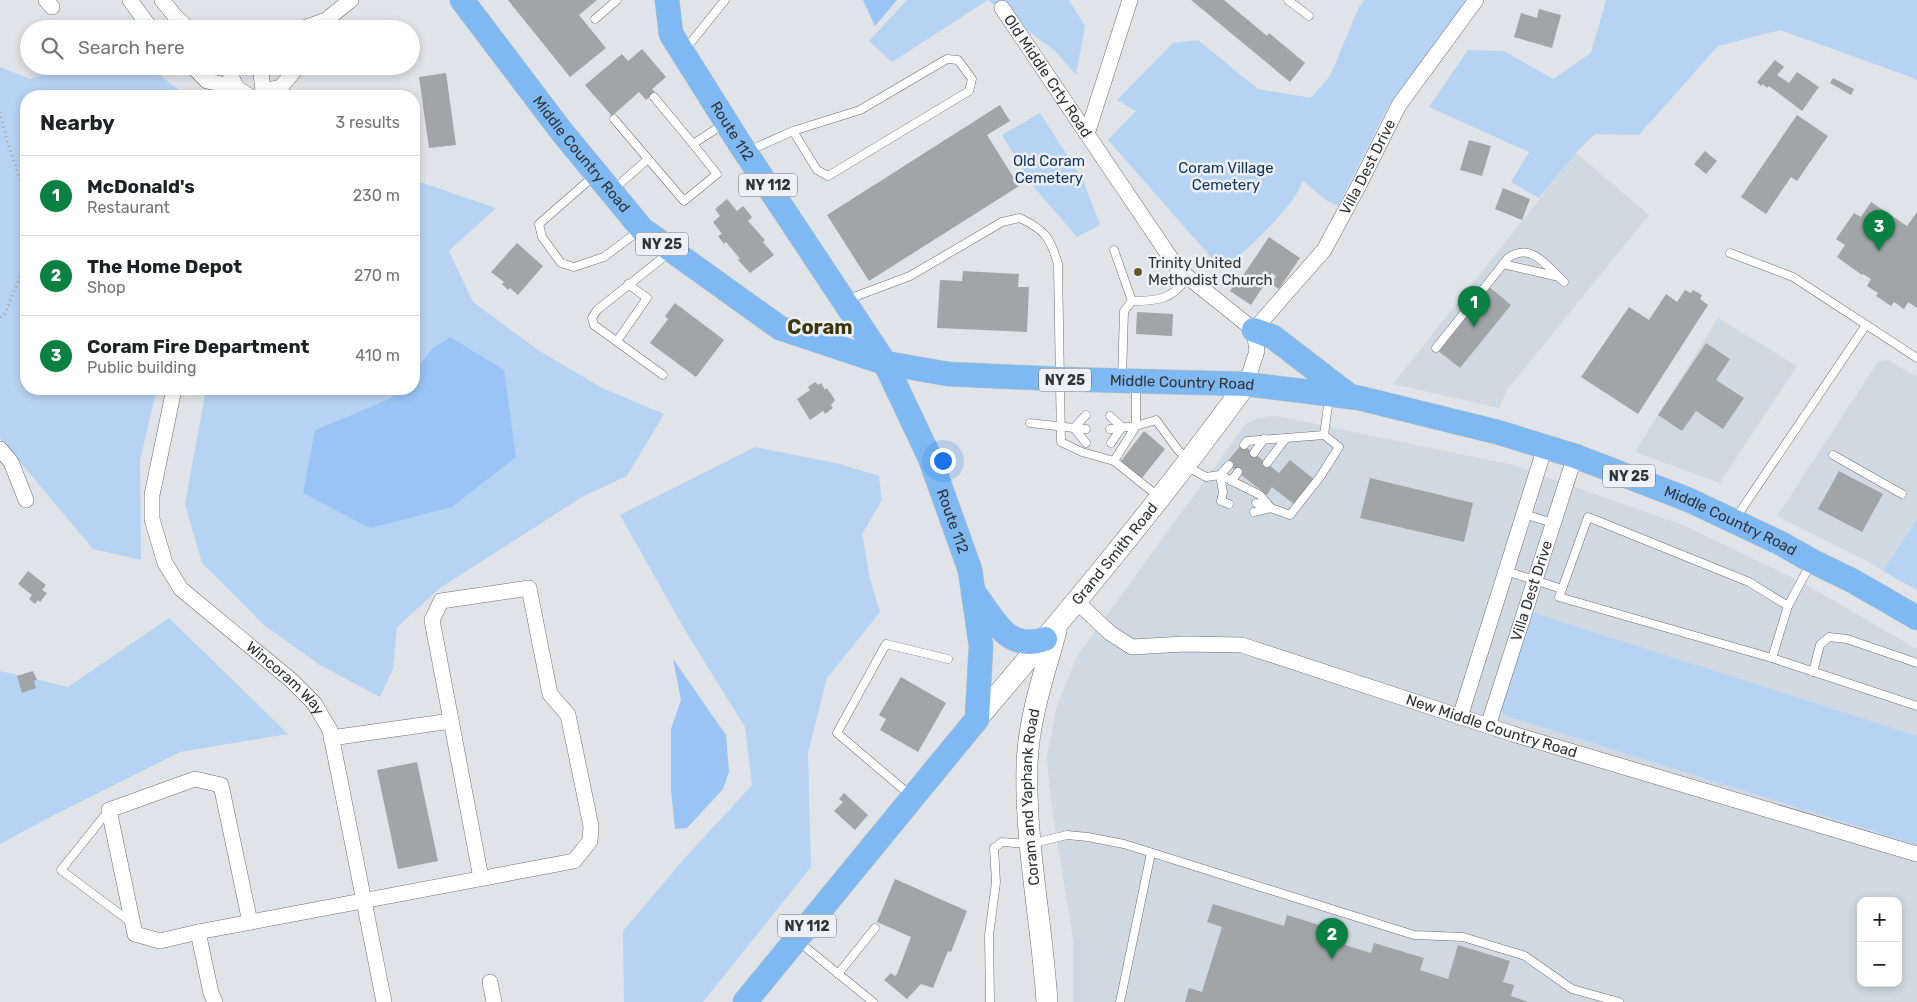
<!DOCTYPE html>
<meta charset="utf-8">
<style>
:root{--surface:#fff;--page:#f6f6f6;--text:#202124;--muted:#757577;--line:#e0e0e0;--accent:#0b8043}
body{margin:0;font-family:Rubik,sans-serif;background:var(--page);color:var(--text)}
.controls{position:absolute;right:15px;bottom:15px;display:grid;overflow:hidden;border-radius:10px;box-shadow:0 2px 8px #0003}
.controls button{width:45px;height:45px;display:grid;place-items:center;padding:0;border:0;border-bottom:1px solid var(--line);background:var(--surface);color:var(--text);font:25px sans-serif}
.you{position:absolute;left:942px;top:460px;width:18px;height:18px;margin:-12px;border:4px solid #fff;border-radius:50%;background:#1a73e8;box-shadow:0 0 0 8px #1a73e833}
.badge{display:grid;place-items:center;width:32px;height:32px;border-radius:50%;background:var(--accent);color:#fff;font-size:16px;font-weight:700}
.pin{position:absolute;translate:-50% -41px;filter:drop-shadow(0 1px 2px #0008)}
.pin::after{content:'';position:absolute;top:26px;width:18px;height:15px;background:inherit;clip-path:polygon(0 0,100% 0,50% 100%)}
.list{margin:0;padding:0;list-style:none}
h2{display:flex;justify-content:space-between;align-items:center;height:65px;margin:0;padding:0 20px;font-size:21px}
h2 small{font-size:16px;font-weight:400;color:var(--muted)}
.list li{display:grid;grid-template-columns:32px 1fr auto;gap:15px;align-items:center;box-sizing:border-box;height:80px;padding:0 20px;border-top:1px solid var(--line)}
.list b{display:block;font-size:19px;white-space:nowrap}
.list p{margin:0;font-size:16px;white-space:nowrap;color:var(--muted)}
.list em{font-size:16px;font-style:normal;color:var(--muted)}
.icon{flex:none;width:28px;height:28px;fill:none;stroke:currentColor;stroke-width:2;stroke-linecap:round;stroke-linejoin:round}
.map{position:relative;flex:none;width:1917px;height:1002px;overflow:hidden}
.search{position:absolute;background:var(--surface);box-shadow:0 2px 8px #0003;left:20px;top:20px;width:400px;height:55px;display:flex;align-items:center;gap:12px;box-sizing:border-box;padding:0 18px;border-radius:28px;color:var(--muted);font-size:19px}
.panel{position:absolute;background:var(--surface);box-shadow:0 2px 8px #0003;left:20px;top:90px;width:400px;height:305px;border-radius:20px}
.map>svg:first-child{display:block}
</style>
<div class="map">
<svg width="1917" height="1002" viewBox="0 0 1917 1002">
<rect width="100%" height="100%" fill="#e0e3e7"/>
<g fill="#d0d8e2" fill-rule="evenodd">
<path d="M1576,153L1649,215L1507,390L1499,408L1393,384Z"/>
<path d="M1718,318L1797,366L1720,483L1635,452Z"/>
<path d="M1888,360L1917,377V589L1865,560L1777,516L1878,362Z"/>
<path d="M1271,416L1281,417L1513,465L1685,526L1801,582L1917,649V1002H1073V939L1051,801L1047,757L1056,709L1077,656L1246,424L1256,419ZM1861,901H1898V983H1861Z"/>
</g>
<g fill="#b7d3f4">
<path d="M907,0H1069L1085,26L1076,75L1056,52L988,0L892,62L869,41Z"/>
<path d="M1365,0H1467L1390,103L1338,206L1326,200L1303,181C1293,209 1246,249 1223,271L1108,140L1136,111L1117,100L1173,43L1198,40L1258,89L1311,98L1330,76L1359,7Z"/>
<path d="M1606,0H1917V80L1908,76L1780,30L1718,46L1639,135L1595,134L1576,153L1539,198L1511,182L1529,152L1429,107L1468,50L1504,51L1553,79L1591,53Z"/>
<path d="M68,66H147L187,96H26V389H157L140,460L141,560L93,549L0,438V67L30,79Z"/>
<path d="M1040,113L1083,180L1100,225L1077,237L1033,186L1002,135Z"/>
<path d="M414,180L496,208L449,251L473,302L538,350L602,388L664,414L627,476L582,497L440,588L397,627L393,669L380,697L320,665L264,625L202,563L185,504L206,389H399L391,398L315,430L370,528L432,349L414,371Z"/>
<path d="M755,447L836,463L879,476L882,500L862,534L870,579L880,612L827,678L808,753L811,867L703,1002H624L623,931L684,859L752,785L745,727L686,632L620,515Z"/>
<path d="M1917,520V590L1883,571Z"/>
<path d="M1531,612L1917,736V845L1507,716L1501,710L1502,704Z"/>
<path d="M169,618L288,734L180,752L56,814L0,844V671L68,687Z"/>
</g>
<g fill="#99c4f5">
<path d="M863,0H897L875,26Z"/>
<path d="M450,337L504,370L516,457L452,507L370,528L303,493L315,430L391,398L399,389H414V371L432,349Z"/>
<path d="M673,659L726,735L729,772L723,789L687,828L675,829L671,790V729L681,700Z"/>
</g>
<g fill="#a2a5a8">
<path d="M508,0H597L579,15L606,48L570,77Z"/>
<path d="M1191,0H1224L1267,36L1269,33L1305,63L1290,82Z"/>
<path d="M1539,9L1561,15L1552,48L1514,37L1521,13L1537,18Z"/>
<path d="M642,49L666,77L652,89L655,92L646,100L639,92L612,116L585,85L622,54L628,61Z"/>
<path d="M1775,60L1784,67L1777,75L1789,83L1797,72L1819,87L1802,111L1769,86L1767,88L1763,84L1761,86L1757,82Z"/>
<path d="M446,73L456,145L429,148L419,77Z"/>
<path d="M1833,78L1854,89L1851,95L1830,83Z"/>
<path d="M1000,105L1010,121L987,135L1019,186L869,281L827,215Z"/>
<path d="M1797,115L1828,136L1797,181L1791,177L1766,214L1741,197Z"/>
<path d="M1469,140L1491,146L1482,176L1460,170Z"/>
<path d="M1705,151L1717,161L1706,174L1694,164Z"/>
<path d="M1503,188L1530,199L1522,220L1495,209Z"/>
<path d="M727,199L737,211L743,206L752,217L748,221L765,240L763,242L774,255L750,273L738,260L740,259L726,242L724,244L718,236L722,234L713,222L720,216L715,209Z"/>
<path d="M1871,202L1907,226L1917,212V308L1908,302L1904,309L1894,302L1891,306L1876,296L1878,293L1867,286L1871,279L1863,274L1862,275L1837,257L1845,245L1836,239L1854,213L1861,217Z"/>
<path d="M1269,237L1300,258L1279,289L1271,284L1276,276L1272,273L1251,305L1230,291L1236,282L1238,283Z"/>
<path d="M517,243L543,266L518,295L510,288L508,290L502,284L504,282L491,272Z"/>
<path d="M963,271L1019,274L1018,287H1029L1027,332L937,328L940,280L962,281Z"/>
<path d="M1488,286L1511,305L1460,368L1437,350Z"/>
<path d="M1685,290L1691,293L1693,290L1702,295L1700,299L1708,305L1638,414L1581,377L1629,307L1649,320L1666,294L1677,302Z"/>
<path d="M675,303L724,340L696,377L650,343L668,319L665,316Z"/>
<path d="M1137,312L1173,314L1172,336L1136,334Z"/>
<path d="M1706,343L1730,359L1716,380L1744,398L1723,429L1696,411L1682,431L1658,415Z"/>
<path d="M815,382L818,385L821,383L825,390L827,388L835,400L831,405L833,408L825,414L823,411L810,420L797,399L810,390L808,387Z"/>
<path d="M1144,431L1165,449L1142,478L1121,461Z"/>
<path d="M1242,444L1279,473L1290,460L1315,480L1295,505L1272,487L1267,495L1226,463Z"/>
<path d="M1839,471L1883,494L1862,532L1818,509Z"/>
<path d="M1370,478L1473,503L1464,542L1360,518Z"/>
<path d="M28,571L46,585L42,590L47,593L40,602L38,600L35,604L29,599L32,595L18,584Z"/>
<path d="M33,671L37,680L34,681L36,688L22,693L17,676Z"/>
<path d="M901,677L946,703L918,752L880,730L886,719L879,715Z"/>
<path d="M417,762L438,861L398,869L377,770Z"/>
<path d="M844,793L868,815L855,830L834,811L843,802L839,799Z"/>
<path d="M895,879L967,911L951,952L948,951L933,988L921,984L907,999L884,980L891,973L895,976L897,974L911,937L877,922Z"/>
<path d="M1213,904L1284,926L1287,915L1348,934L1345,945L1371,953L1374,943L1424,958L1420,970L1448,979L1458,945L1510,961L1503,982L1514,985L1511,996L1528,1002H1185L1189,988L1202,992L1222,927L1207,922Z"/>
</g>
<g fill="none" stroke-linecap="round" stroke-linejoin="round">
<defs>
<g id="service">
<path d="M1288,0L1309,16"/>
<path d="M595,19L617,0"/>
<path d="M684,51L725,0"/>
<path d="M654,97L693,144L725,123"/>
<path d="M614,119L684,201L717,174L693,144"/>
<path d="M748,151L793,131L860,110L947,59L958,60L972,79L969,91L828,176L817,170L793,131"/>
<path d="M595,175L539,224L542,237L561,263L574,267L604,257L640,230"/>
<path d="M614,189L648,159"/>
<path d="M1114,250L1132,301"/>
<path d="M1730,253L1793,277L1917,358"/>
<path d="M1503,264L1555,276"/>
<path d="M846,300L910,276L1002,222L1020,218C1045,230 1050,237 1058,264L1061,442L1082,452L1114,461L1136,426L1156,420L1178,450L1187,459"/>
<path d="M617,341L647,298L628,284"/>
<path d="M1436,348L1508,258C1532,241 1547,267 1564,282"/>
<path d="M663,375L594,325L592,318L597,310L670,252"/>
<path d="M1122,379L1124,311L1132,301C1159,301 1171,300 1188,277"/>
<path d="M1110,416L1122,427L1111,443"/>
<path d="M1030,423L1074,428L1086,415"/>
<path d="M1110,429L1136,426V384"/>
<path d="M1086,443L1074,428L1086,429"/>
<path d="M1244,445L1247,441L1324,435"/>
<path d="M1254,453L1264,439"/>
<path d="M1833,455L1902,494"/>
<path d="M1114,461L1159,497"/>
<path d="M1267,463L1286,438"/>
<path d="M1229,465L1220,475L1223,492L1221,501L1229,504"/>
<path d="M1186,466L1206,477L1220,475L1260,495L1271,508L1290,515L1320,477L1339,447L1324,435L1329,398"/>
<path d="M1231,481L1238,472"/>
<path d="M1256,503L1271,508"/>
<path d="M1254,512L1271,508"/>
<path d="M1524,514L1553,523"/>
<path d="M1735,519L1866,325"/>
<path d="M1506,571L1562,589L1588,517L1749,582L1788,606"/>
<path d="M1562,589L1559,597L1772,658L1788,606L1811,563"/>
<path d="M1772,658L1917,706"/>
<path d="M1813,672L1820,645L1829,637L1847,639L1917,663"/>
<path d="M910,795L837,733L886,644L948,659"/>
<path d="M109,810L61,870L132,923"/>
<path d="M798,941L873,1002"/>
<path d="M838,974L875,928"/>
<path d="M990,1002L989,935L996,882L994,848L1002,842L1030,844L1067,835L1088,837L1124,844L1414,935L1463,937L1525,956L1572,989L1619,1002"/>
<path d="M1120,1002L1151,853"/>
</g>
<g id="minor">
<path d="M46,0L52,7"/>
<path d="M130,0L151,29"/>
<path d="M162,0L175,16L189,29"/>
<path id="s1" d="M1002,8L1178,269L1254,330L1257,351L1246,384"/>
<path d="M301,29L326,20L351,0"/>
<path d="M192,66L207,81L236,87L249,96"/>
<path d="M227,66L236,87"/>
<path d="M268,66L261,73L263,91L281,87L298,66"/>
<path d="M1087,134L1130,0"/>
<path id="s2" d="M1254,330L1324,250L1358,187L1399,105L1476,0"/>
<path id="s3" d="M174,389L152,495V519L165,563L181,589L291,680L314,703L330,730L384,1002"/>
<path d="M0,449L11,462L26,500"/>
<path id="s4" d="M1077,602L1110,633L1132,647L1184,644L1242,645L1513,734L1917,854"/>
<path d="M1460,717L1545,447"/>
<path id="s5" d="M1488,726L1575,456"/>
<path d="M331,738L451,721"/>
<path d="M198,932L160,941L135,934L109,810L195,779L221,785L250,922"/>
<path d="M490,982L494,1002"/>
<path d="M215,1002L211,993L198,932L574,861L590,841L591,826L568,715L550,694L529,588L441,601L432,620L481,878"/>
</g>
<g id="secondary">
<path id="s6" d="M977,719C1070,610 1162,500 1246,384"/>
<path id="s7" d="M1047,1002C1042,923 1025,845 1027,766C1028,720 1044,675 1056,631"/>
</g>
<g id="primary">
<path id="s8" d="M462,0L562,132L642,229L780,328L885,363L948,374L1059,379L1246,384L1359,398L1497,432L1575,456L1689,500L1780,543L1812,561L1853,581L1917,618"/>
<path id="s9" d="M667,0L671,34L740,144L885,363L930,458L970,570L981,646L977,719L745,1002"/>
<path d="M1254,330L1273,337L1351,397"/>
<path d="M975,594C995,620 1007,652 1045,639"/>
</g>
</defs>
<use href="#service" stroke="#6c6f72" stroke-width="9"/>
<use href="#minor" stroke="#6c6f72" stroke-width="16"/>
<use href="#secondary" stroke="#6c6f72" stroke-width="22"/>
<use href="#primary" stroke="#bdbebe" stroke-width="25"/>
<g stroke="#a4a6aa" stroke-width="3" stroke-dasharray="1 4" stroke-linecap="butt">
<path d="M0,112L6,137L26,198"/>
<path d="M0,317L5,314L26,261"/>
</g>
<use href="#service" stroke="#fff" stroke-width="8"/>
<use href="#minor" stroke="#fff" stroke-width="15"/>
<use href="#secondary" stroke="#fff" stroke-width="21"/>
<use href="#primary" stroke="#7eb9f3" stroke-width="24"/>
</g>
<circle fill="#645d2a" stroke="#edf0f4" stroke-width="2" cx="1138" cy="272" r="5"/>
<g text-anchor="middle" stroke-width="5" stroke-linejoin="round" paint-order="stroke">
<g fill="#edf0f4" stroke="#6a6c6e" stroke-width="1">
<rect x="739" y="173.5" width="58" height="23" rx="4"/>
<rect x="636" y="232.5" width="52" height="23" rx="4"/>
<rect x="1039" y="368.5" width="52" height="23" rx="4"/>
<rect x="1603" y="464.5" width="52" height="23" rx="4"/>
<rect x="778" y="914.5" width="58" height="23" rx="4"/>
</g>
<g font-size="14" font-weight="bold" fill="#323335">
<text x="768" y="190">NY 112</text>
<text x="662" y="249">NY 25</text>
<text x="1065" y="385">NY 25</text>
<text x="1629" y="481">NY 25</text>
<text x="807" y="931">NY 112</text>
</g>
<g font-size="15" fill="#323335" stroke="#edf0f4">
<text dy="5" stroke="none"><textPath href="#s1" startOffset="82">Old Middle Crty Road</textPath></text>
<text dy="5" stroke="none"><textPath href="#s9" startOffset="149">Route 112</textPath></text>
<text dy="5" stroke="none"><textPath href="#s8" startOffset="195">Middle Country Road</textPath></text>
<text dy="5" stroke="none"><textPath href="#s2" startOffset="200">Villa Dest Drive</textPath></text>
<text dy="5" stroke="none"><textPath href="#s8" startOffset="870">Middle Country Road</textPath></text>
<text dy="5" stroke="none"><textPath href="#s9" startOffset="599">Route 112</textPath></text>
<text dy="5" stroke="none"><textPath href="#s8" startOffset="1440">Middle Country Road</textPath></text>
<text dy="5" stroke="none"><textPath href="#s6" startOffset="215">Grand Smith Road</textPath></text>
<text dy="5" stroke="none"><textPath href="#s5" startOffset="142">Villa Dest Drive</textPath></text>
<text dy="5" stroke="none"><textPath href="#s3" startOffset="346">Wincoram Way</textPath></text>
<text dy="5" stroke="none"><textPath href="#s4" startOffset="444">New Middle Country Road</textPath></text>
<text dy="5" stroke="none"><textPath href="#s7" startOffset="206">Coram and Yaphank Road</textPath></text>
</g>
<g font-size="15" fill="#0f345b" stroke="#edf0f4">
<text x="1049" y="166">Old Coram<tspan x="1049" dy="17">Cemetery</tspan></text>
<text x="1226" y="173">Coram Village<tspan x="1226" dy="17">Cemetery</tspan></text>
</g>
<g font-size="15" fill="#323335" stroke="#edf0f4" text-anchor="start">
<text x="1148" y="268">Trinity United<tspan x="1148" dy="17">Methodist Church</tspan></text>
</g>
<g font-size="20" font-weight="bold" fill="#3d370d" stroke="#edf0f4">
<text x="820" y="334">Coram</text>
</g>
</g>
</svg>
<div class="controls">
<button>+</button>
<button>−</button>
</div>
<div class="you"></div>
<div class="pin badge" style="left:1474px;top:327px">1</div>
<div class="pin badge" style="left:1332px;top:959px">2</div>
<div class="pin badge" style="left:1879px;top:251px">3</div>
<div class="search"><svg class="icon" aria-label="search" viewBox="0 0 24 24"><circle cx="10" cy="10" r="6"/><path d="M15 15l6 6"/></svg>Search here</div>
<section class="panel">
<h2>Nearby<small>3 results</small></h2>
<ul class="list">
<li><span class="badge">1</span><div><b>McDonald's</b><p>Restaurant</p></div><em>230 m</em></li>
<li><span class="badge">2</span><div><b>The Home Depot</b><p>Shop</p></div><em>270 m</em></li>
<li><span class="badge">3</span><div><b>Coram Fire Department</b><p>Public building</p></div><em>410 m</em></li>
</ul>
</section>
</div>
